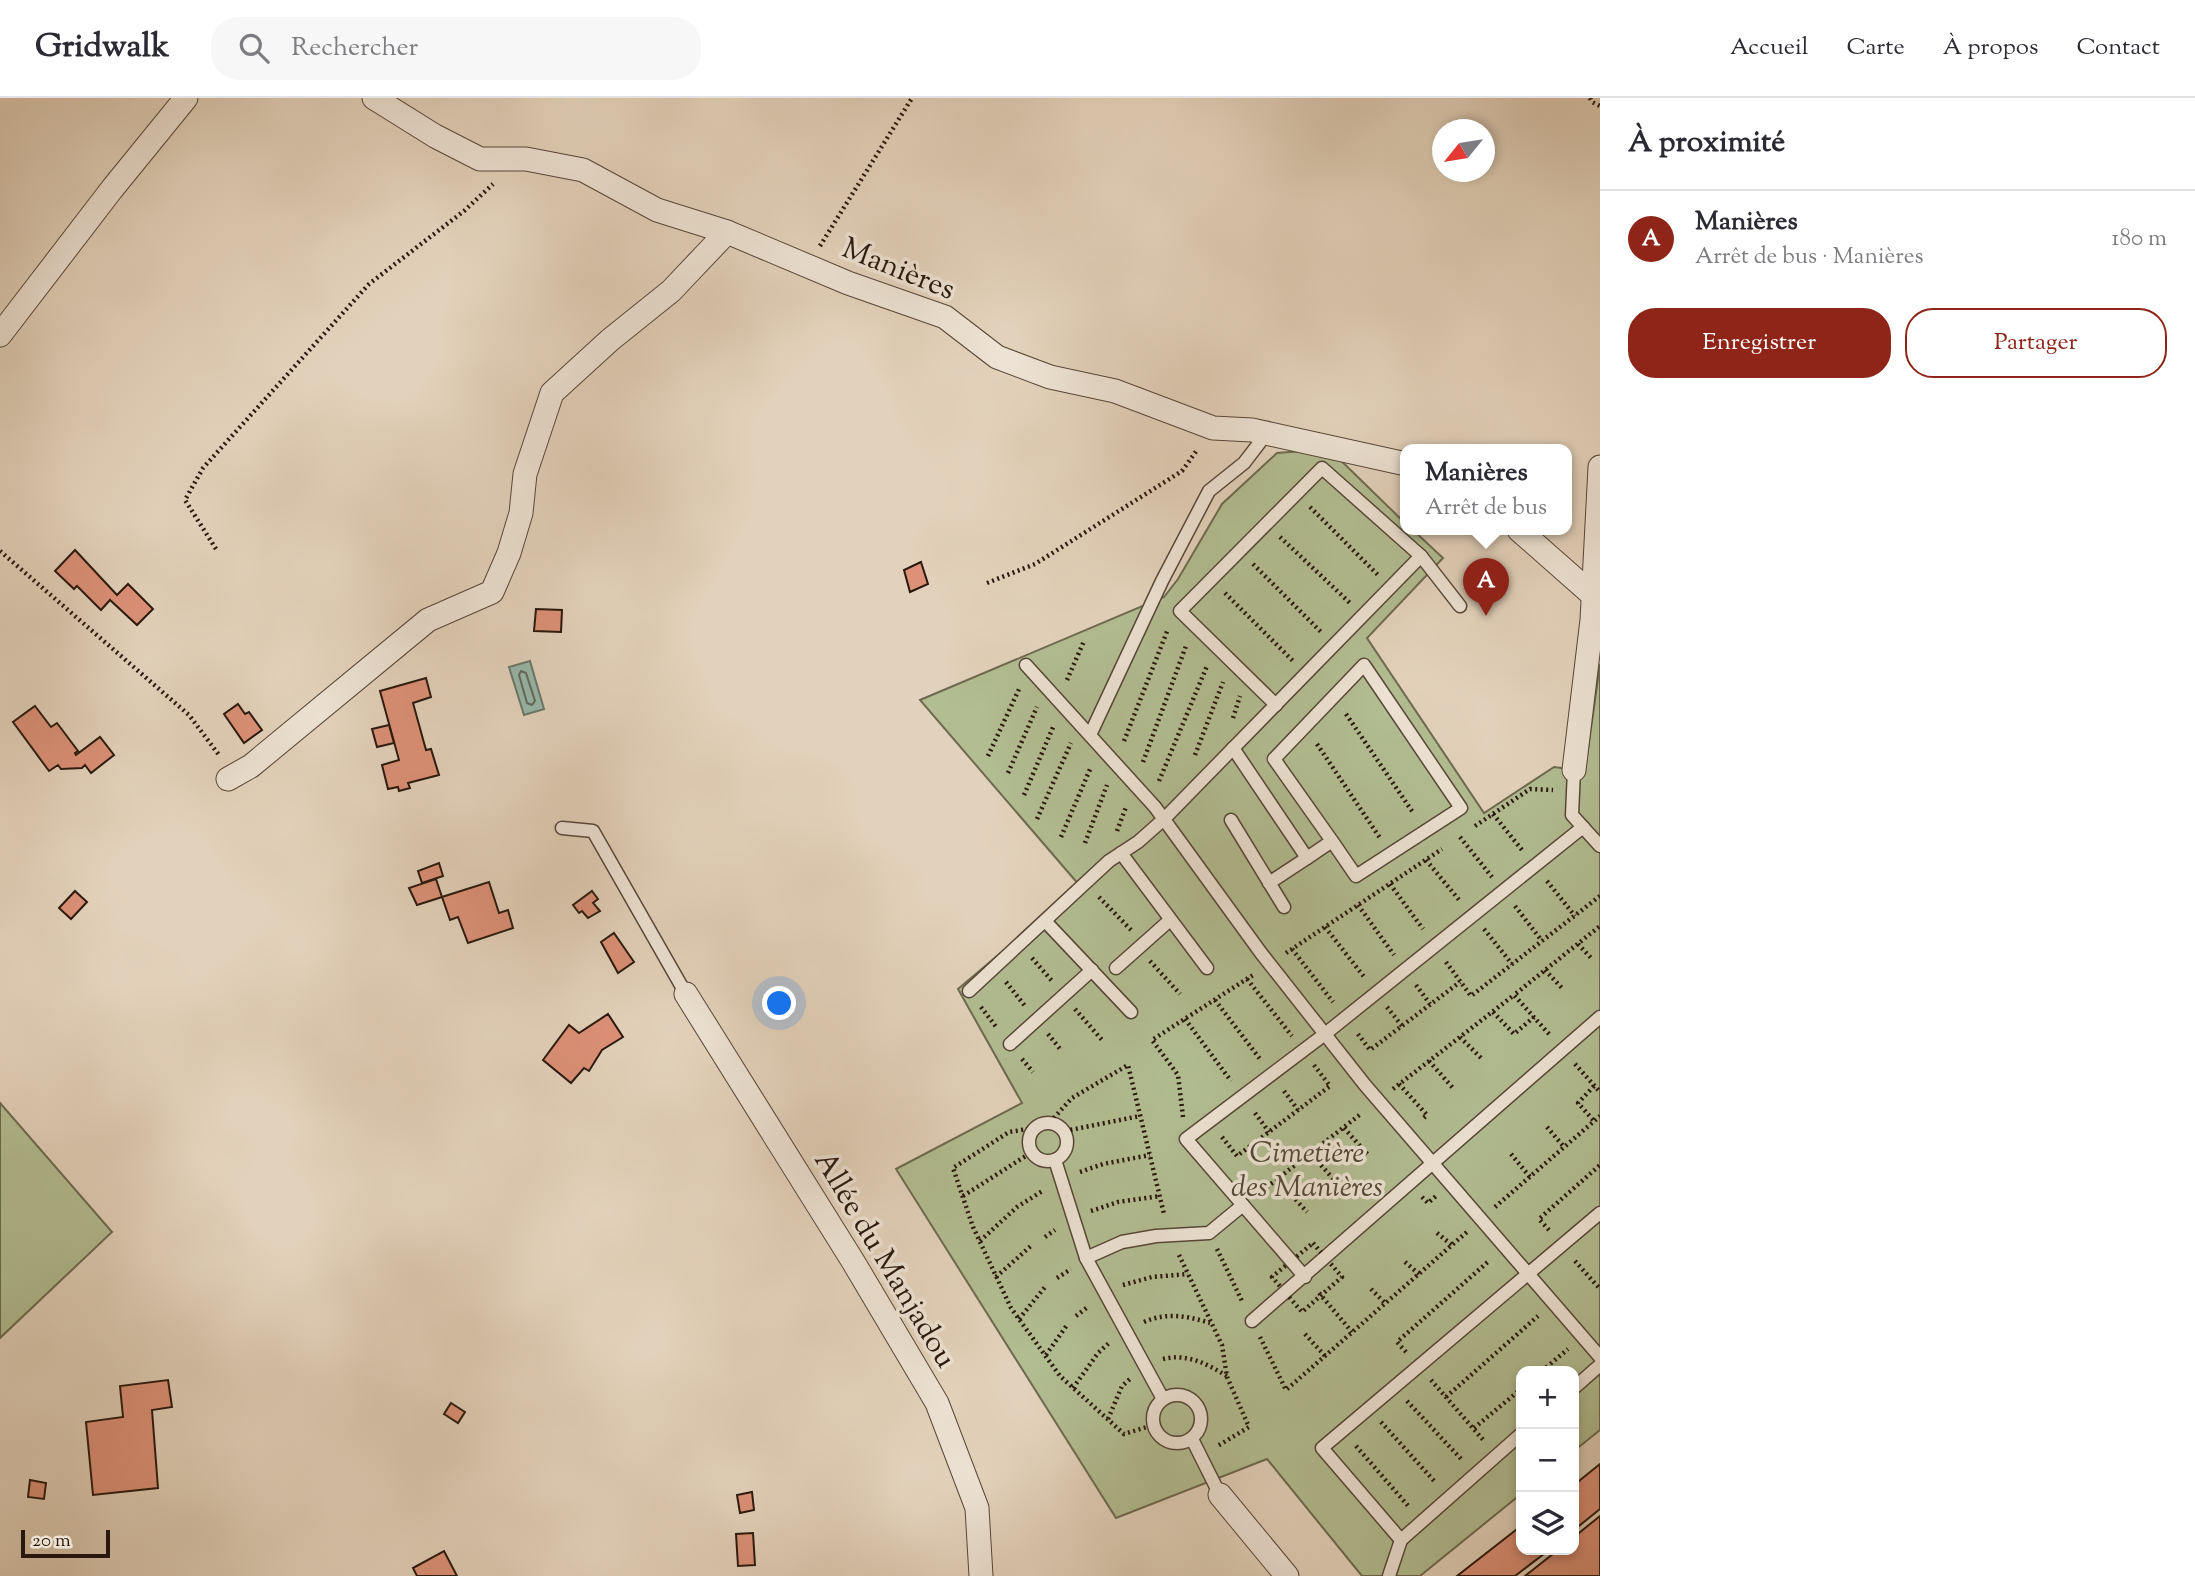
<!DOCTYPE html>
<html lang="fr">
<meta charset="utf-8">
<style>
:root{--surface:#fff;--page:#f7f7f7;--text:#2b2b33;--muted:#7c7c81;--line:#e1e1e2;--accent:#8f2418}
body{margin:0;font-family:"Sorts Mill Goudy",serif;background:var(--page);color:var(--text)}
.controls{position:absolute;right:21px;bottom:21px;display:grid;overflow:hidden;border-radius:14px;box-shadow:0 4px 10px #0003}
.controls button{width:63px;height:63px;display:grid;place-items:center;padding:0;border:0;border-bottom:2px solid var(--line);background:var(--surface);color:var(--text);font:35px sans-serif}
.compass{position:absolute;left:1432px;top:21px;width:63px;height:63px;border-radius:50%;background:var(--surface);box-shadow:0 4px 10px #0003;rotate:240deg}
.scale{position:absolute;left:21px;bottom:18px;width:89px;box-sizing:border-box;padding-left:7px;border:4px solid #29180d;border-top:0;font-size:19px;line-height:24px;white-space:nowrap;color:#29180d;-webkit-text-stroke:5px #ede2d3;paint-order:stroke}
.you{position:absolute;left:780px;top:906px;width:24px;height:24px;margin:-18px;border:5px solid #fff;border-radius:50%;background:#1a73e8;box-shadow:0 0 0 10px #1a73e833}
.badge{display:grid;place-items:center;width:46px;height:46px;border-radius:50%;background:var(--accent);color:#fff;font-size:23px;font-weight:700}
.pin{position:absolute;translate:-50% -58px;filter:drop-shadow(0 2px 4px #0008)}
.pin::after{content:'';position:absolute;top:37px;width:24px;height:21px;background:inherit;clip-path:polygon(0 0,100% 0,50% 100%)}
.popup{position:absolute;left:1400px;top:346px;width:172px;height:91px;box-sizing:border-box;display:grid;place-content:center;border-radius:14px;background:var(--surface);filter:drop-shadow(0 2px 5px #0005);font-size:23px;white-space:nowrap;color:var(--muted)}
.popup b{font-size:26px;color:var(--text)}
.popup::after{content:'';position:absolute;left:50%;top:100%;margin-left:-14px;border:14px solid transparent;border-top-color:var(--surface)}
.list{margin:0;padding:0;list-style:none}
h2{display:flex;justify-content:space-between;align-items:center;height:91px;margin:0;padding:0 28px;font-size:30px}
h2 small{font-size:23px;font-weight:400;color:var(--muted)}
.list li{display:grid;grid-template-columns:46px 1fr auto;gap:21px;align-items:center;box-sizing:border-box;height:98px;padding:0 28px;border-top:2px solid var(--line)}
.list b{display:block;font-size:26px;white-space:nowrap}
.list p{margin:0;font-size:23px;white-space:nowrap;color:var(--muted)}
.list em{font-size:23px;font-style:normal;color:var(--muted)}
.actions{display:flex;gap:14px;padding:21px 28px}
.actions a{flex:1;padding:16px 0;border:2px solid var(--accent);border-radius:28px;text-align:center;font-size:24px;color:var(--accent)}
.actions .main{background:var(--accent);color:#fff}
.icon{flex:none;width:38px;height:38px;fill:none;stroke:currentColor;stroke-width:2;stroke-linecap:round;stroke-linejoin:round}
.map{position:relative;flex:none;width:1600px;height:1478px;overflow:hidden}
header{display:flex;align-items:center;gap:42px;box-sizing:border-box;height:98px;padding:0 35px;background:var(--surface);border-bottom:2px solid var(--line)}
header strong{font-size:33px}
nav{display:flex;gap:38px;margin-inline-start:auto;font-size:24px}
.search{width:490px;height:63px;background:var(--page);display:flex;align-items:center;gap:18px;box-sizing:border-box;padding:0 24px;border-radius:28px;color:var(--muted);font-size:26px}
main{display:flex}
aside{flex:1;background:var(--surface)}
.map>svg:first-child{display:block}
</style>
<header>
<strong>Gridwalk</strong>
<div class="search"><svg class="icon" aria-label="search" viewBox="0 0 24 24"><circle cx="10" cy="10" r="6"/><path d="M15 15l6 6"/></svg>Rechercher</div>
<nav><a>Accueil</a><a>Carte</a><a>À propos</a><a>Contact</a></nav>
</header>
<main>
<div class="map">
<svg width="1600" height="1478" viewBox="0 0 1600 1478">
<rect width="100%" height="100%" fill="#e3d2bb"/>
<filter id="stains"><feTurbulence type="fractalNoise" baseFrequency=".00286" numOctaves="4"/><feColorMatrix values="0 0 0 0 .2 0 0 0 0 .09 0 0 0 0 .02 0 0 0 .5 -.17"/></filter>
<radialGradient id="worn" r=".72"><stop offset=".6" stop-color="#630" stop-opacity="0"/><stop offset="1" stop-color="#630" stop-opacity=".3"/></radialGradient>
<g fill="#b2bd92" stroke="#6e6a50" stroke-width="2">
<path d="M1329,351L1405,425L1406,432H1413L1443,460L1367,540L1484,715L1554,669L1585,673L1600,566V1332L1574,1353V1273H1521V1396L1420,1478H1362L1267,1361L1116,1420L896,1071L1022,1005L958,891L1080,788L920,602L1164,499L1178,481L1222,406L1277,355Z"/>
<path d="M0,1005L112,1134L0,1240Z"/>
</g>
<path fill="#97b8aa" stroke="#6b786b" stroke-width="2" d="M530,563L544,611L524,617L509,569Z"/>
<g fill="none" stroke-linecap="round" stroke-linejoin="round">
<path stroke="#60685c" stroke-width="2" d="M521,573L526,575L535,603L532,607L527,605L519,577Z"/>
</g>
<g fill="#dd9178" stroke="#29180d" stroke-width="2">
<path d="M75,452L117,497L128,486L153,511L137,527L110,502L101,512L77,488L74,491L55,473Z"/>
<path d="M921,464L928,486L910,494L904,472Z"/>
<path d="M536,511L562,512L561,534L534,533Z"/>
<path d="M426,580L431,599L413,605L426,652L431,651L439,677L408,685L410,690L399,693L398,689L388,691L382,667L399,662L380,593Z"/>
<path d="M238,606L245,616L249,614L262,632L244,645L224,616Z"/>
<path d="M35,608L51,629L57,625L78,653L75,655L76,657L100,639L114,657L91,675L85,667L82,670L61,671L58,667L49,673L13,624Z"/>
<path d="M389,627L394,645L377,649L372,631Z"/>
<path d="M439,765L443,778L422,785L418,773Z"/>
<path d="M436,781L442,799L417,807L409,790Z"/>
<path d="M489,784L499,815L508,812L513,830L468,845L458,819L450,822L442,799Z"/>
<path d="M75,793L87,804L71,821L59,810Z"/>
<path d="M592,793L598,801L593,805L600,813L588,820L582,813L579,815L573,807Z"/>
<path d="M614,835L634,864L618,875L601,844Z"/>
<path d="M608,916L623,939L602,952L589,973L584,970L571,985L543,962L569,927L579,935Z"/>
<path d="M168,1282L172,1309L152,1312L158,1390L93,1397L86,1324L123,1319L120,1288Z"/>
<path d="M451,1305L465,1314L458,1325L444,1316Z"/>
<path d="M1600,1366V1411L1574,1432V1387Z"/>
<path d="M30,1382L46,1385L44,1401L28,1399Z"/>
<path d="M752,1394L754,1412L740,1415L737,1397Z"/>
<path d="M1600,1418V1478H1525L1558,1452H1574V1439Z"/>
<path d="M1521,1428V1452H1549L1515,1478H1457Z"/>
<path d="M753,1435L755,1467L738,1468L736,1436Z"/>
<path d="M444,1453L457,1478H417L413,1470Z"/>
</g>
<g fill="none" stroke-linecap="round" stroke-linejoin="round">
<defs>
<g id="service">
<path d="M1026,567L1155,709L1261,855L1365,987L1600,1259"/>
<path d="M1276,607L1180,513L1322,370L1421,458"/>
<path d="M1090,637L1162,483L1209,393L1244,365L1267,335"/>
<path d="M1233,650L1307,760L1332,743L1356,778L1461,710L1364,567L1274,661L1332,743"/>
<path d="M1574,672L1572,717L1600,748"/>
<path d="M1231,722L1284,809"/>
<path d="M562,730L593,733L686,896"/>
<path d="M1121,755L1207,870"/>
<path d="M1269,785L1307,760"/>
<path d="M1045,823L1131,914"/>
<path d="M1116,870L1170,822"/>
<path d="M969,893L1109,763L1138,744L1164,721L1421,458L1460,508"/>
<path d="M1010,946L1092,872"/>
<circle cx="1048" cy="1044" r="19"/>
<path d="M1055,1062L1086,1160"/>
<path d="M1305,1179L1186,1041L1325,936L1583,729"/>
<path d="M1252,1223L1600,919"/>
<path d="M1574,1290L1600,1267"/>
<circle cx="1177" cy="1321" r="24"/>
<path d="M1163,1301L1086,1160L1122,1144L1156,1138L1209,1135L1243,1107"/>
<path d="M1521,1336L1401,1442L1322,1350L1600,1115"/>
<path d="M1192,1341L1220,1397"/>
<path d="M1389,1478L1401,1442"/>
</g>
<g id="minor">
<path d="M374,0L435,38L480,61H526L583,72L657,112L727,134L848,185L945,219L997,259L1050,279L1115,293L1213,330L1252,332L1406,366"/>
<path d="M0,237L112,91L186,0"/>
<path d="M1519,432L1594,498"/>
<path d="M1574,672L1592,522L1600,369"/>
<path d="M228,681L251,668L428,522L492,494L509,455L521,415L525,376L552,295L610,242L671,193L727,134"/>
<path d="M686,896L854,1165L937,1305L977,1410L981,1478"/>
<path d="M1220,1397L1287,1478"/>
</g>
</defs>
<use href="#service" stroke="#584638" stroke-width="15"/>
<use href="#minor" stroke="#584638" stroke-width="25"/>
<g stroke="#29180d" stroke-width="4.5" stroke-dasharray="2 3.5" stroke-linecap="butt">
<path d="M1590,0L1592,4L1600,8"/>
<path d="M820,148L912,0"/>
<path d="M1310,409L1378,477"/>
<path d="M1280,439L1350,505"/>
<path d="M216,451L185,402L203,370L369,186L464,113L493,86"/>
<path d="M0,453L189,617L219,657"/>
<path d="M1253,466L1321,534"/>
<path d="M987,485L1035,466L1182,373L1197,352"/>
<path d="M1225,495L1293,563"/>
<path d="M1067,582L1084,543"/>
<path d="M1346,616L1414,716"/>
<path d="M1233,620L1240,598"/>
<path d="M1124,643L1168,531"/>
<path d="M1317,646L1380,740"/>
<path d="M1195,657L1223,584"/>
<path d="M988,658L1020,589"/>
<path d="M1143,664L1186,548"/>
<path d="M1008,675L1037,609"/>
<path d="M1159,683L1207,568"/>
<path d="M1024,697L1054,627"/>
<path d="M1493,716L1522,752"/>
<path d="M1037,721L1071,645"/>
<path d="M1475,728L1530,691L1553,692"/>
<path d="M1117,733L1126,709"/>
<path d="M1061,739L1091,669"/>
<path d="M1460,739L1492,779"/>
<path d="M1085,745L1107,687"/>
<path d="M1426,762L1460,803"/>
<path d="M1547,783L1575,818"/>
<path d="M1390,786L1423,831"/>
<path d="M1099,799L1131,832"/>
<path d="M1358,807L1394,857"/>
<path d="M1515,808L1542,843"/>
<path d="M1325,829L1365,880"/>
<path d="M1484,831L1512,866"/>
<path d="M1578,846L1592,861"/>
<path d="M1292,851L1333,904"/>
<path d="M1286,855L1442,751"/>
<path d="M1032,860L1052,883"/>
<path d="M1150,863L1180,896"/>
<path d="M1446,864L1471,898L1600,798"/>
<path d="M1545,872L1562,890"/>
<path d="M1247,881L1292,938"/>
<path d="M1006,884L1025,908"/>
<path d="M1416,887L1430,906"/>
<path d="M1215,902L1260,961"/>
<path d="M981,909L997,930"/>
<path d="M1387,909L1402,928"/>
<path d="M1075,911L1102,942"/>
<path d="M1493,914L1514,936L1534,919"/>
<path d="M1185,921L1231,983"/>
<path d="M1048,936L1061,952"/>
<path d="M1358,936L1370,952L1460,884"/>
<path d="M1549,936L1514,897L1600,828"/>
<path d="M1460,939L1482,961"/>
<path d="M1022,961L1033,974"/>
<path d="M1429,963L1453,990"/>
<path d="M1575,966L1600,994"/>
<path d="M1399,986L1427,1017L1421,1022"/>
<path d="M1594,988L1578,1005L1594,1023"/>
<path d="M1393,991L1514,897"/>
<path d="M1284,993L1298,1012"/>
<path d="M1255,1015L1269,1034"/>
<path d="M1183,1019L1178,977L1152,942L1253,877"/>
<path d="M1050,1024L1072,1000L1128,967L1164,1116"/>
<path d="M1547,1029L1564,1049"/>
<path d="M1034,1030L1009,1034L953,1070L973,1129L1011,1210L1060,1278L1124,1336L1153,1327"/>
<path d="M1344,1030L1369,1058"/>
<path d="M1065,1033L1140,1018"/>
<path d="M1222,1039L1237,1058L1330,988L1314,967"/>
<path d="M1310,1055L1337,1085"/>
<path d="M1511,1056L1530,1079"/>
<path d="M1080,1074L1103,1066L1150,1057"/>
<path d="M1277,1081L1307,1114"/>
<path d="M1258,1096L1362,1015"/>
<path d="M963,1098L1032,1054"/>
<path d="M1422,1099L1428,1105L1436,1098"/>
<path d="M1495,1109L1600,1018"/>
<path d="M1091,1113L1118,1104L1160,1098"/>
<path d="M1549,1132L1539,1121L1600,1067"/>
<path d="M1437,1135L1452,1147"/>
<path d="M1045,1139L1055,1132"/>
<path d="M980,1143L1017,1109L1044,1092"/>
<path d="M1313,1145L1342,1179L1302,1214L1272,1179Z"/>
<path d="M1217,1151L1242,1203"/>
<path d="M1179,1157L1222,1247L1227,1279L1249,1329L1216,1349"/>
<path d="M1575,1163L1600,1191"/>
<path d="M1405,1164L1419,1176"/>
<path d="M996,1179L1032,1147"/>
<path d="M1057,1180L1071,1171"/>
<path d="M1123,1187L1152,1179L1188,1176"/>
<path d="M1371,1191L1385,1205"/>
<path d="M1319,1195L1352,1234"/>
<path d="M1076,1218L1089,1208"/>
<path d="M1019,1221L1045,1189"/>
<path d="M1144,1224C1166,1214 1188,1218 1210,1225"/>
<path d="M1305,1236L1325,1258"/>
<path d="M1260,1239L1286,1292L1468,1133"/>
<path d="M1406,1254L1397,1244L1490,1162"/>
<path d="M1046,1257L1067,1227"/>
<path d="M1163,1261C1187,1255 1207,1266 1227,1278"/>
<path d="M1542,1273L1568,1251"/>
<path d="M1431,1282L1485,1344"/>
<path d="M1073,1290L1098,1255L1110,1244"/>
<path d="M1446,1299L1538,1218"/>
<path d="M1407,1303L1463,1363"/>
<path d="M1108,1321L1122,1288L1130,1281"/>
<path d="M1381,1324L1436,1385"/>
<path d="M1474,1330L1521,1291"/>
<path d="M1356,1348L1410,1410"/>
</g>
<use href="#service" stroke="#ede2d3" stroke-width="12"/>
<use href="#minor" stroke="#ede2d3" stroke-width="23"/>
</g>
<g text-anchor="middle" stroke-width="7" stroke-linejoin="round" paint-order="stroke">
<g font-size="30" fill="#29180d" stroke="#ede2d3">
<text transform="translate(899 170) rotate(22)" y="10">Manières</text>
<text transform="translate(886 1161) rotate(59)" y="10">Allée du Manjadou</text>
</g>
<g font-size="30" font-style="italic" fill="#524a35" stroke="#ede2d3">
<text x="1307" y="1064">Cimetière<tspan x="1307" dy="34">des Manières</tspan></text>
</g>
</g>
<rect width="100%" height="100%" filter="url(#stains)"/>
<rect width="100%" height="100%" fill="url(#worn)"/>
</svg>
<div class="controls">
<button>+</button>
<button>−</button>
<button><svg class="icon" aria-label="layers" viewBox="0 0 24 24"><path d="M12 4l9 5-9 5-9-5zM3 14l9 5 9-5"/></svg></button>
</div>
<svg class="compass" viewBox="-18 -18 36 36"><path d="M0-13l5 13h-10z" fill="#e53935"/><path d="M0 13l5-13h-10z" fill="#7c7c81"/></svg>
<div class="scale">20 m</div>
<div class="you"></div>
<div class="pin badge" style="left:1486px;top:518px">A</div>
<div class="popup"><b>Manières</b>Arrêt de bus</div>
</div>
<aside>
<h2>À proximité<small></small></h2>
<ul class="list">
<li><span class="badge">A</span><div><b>Manières</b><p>Arrêt de bus · Manières</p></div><em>180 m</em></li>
</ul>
<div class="actions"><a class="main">Enregistrer</a><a>Partager</a></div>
</aside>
</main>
